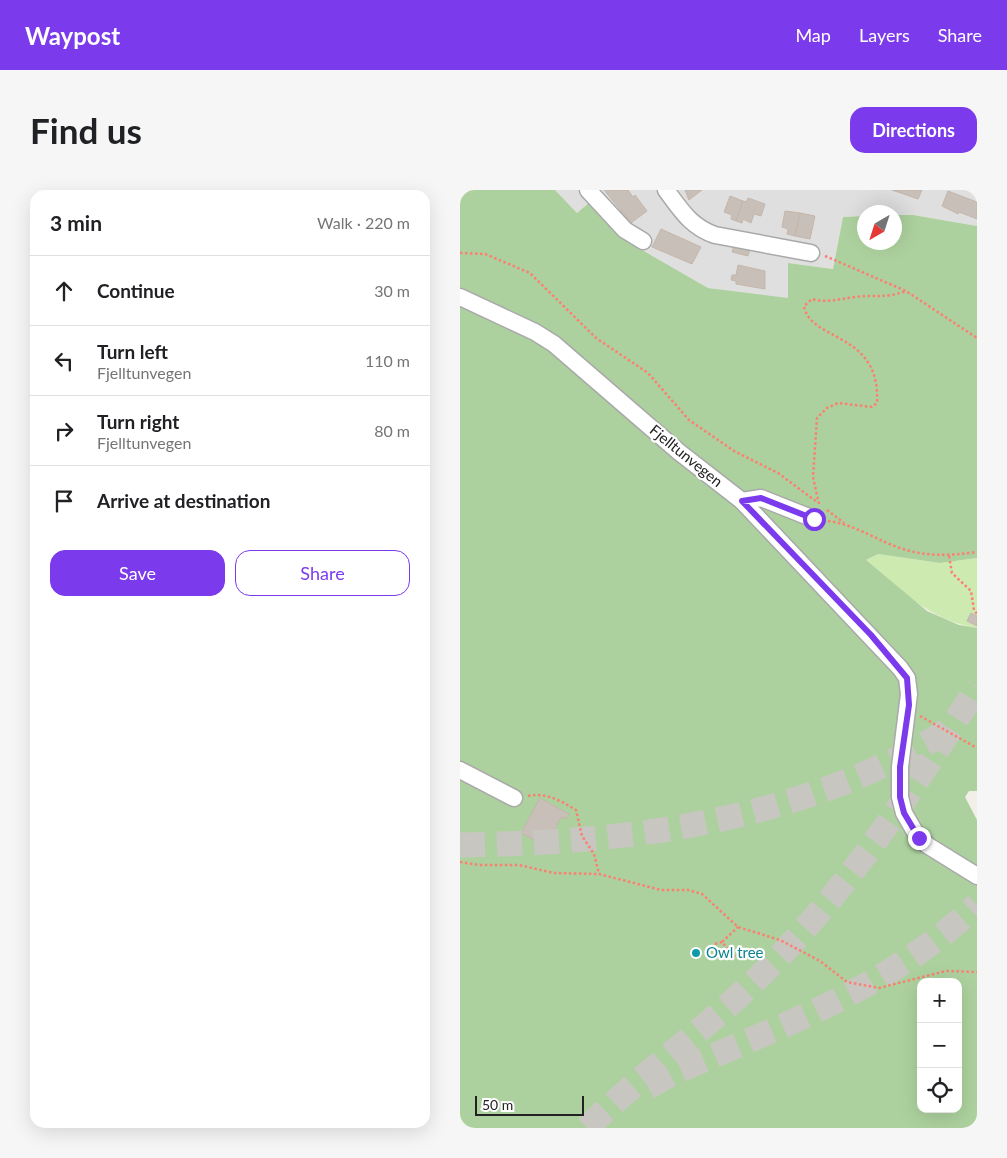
<!DOCTYPE html>
<meta charset="utf-8">
<style>
:root{--surface:#fff;--page:#f6f6f6;--text:#202124;--muted:#757577;--line:#e0e0e0;--accent:#7c3aed}
body{margin:0;font-family:Lato,sans-serif;background:var(--page);color:var(--text)}
.controls{position:absolute;right:15px;bottom:15px;display:grid;overflow:hidden;border-radius:10px;box-shadow:0 5px 20px #0002}
.controls button{width:45px;height:45px;display:grid;place-items:center;padding:0;border:0;border-bottom:1px solid var(--line);background:var(--surface);color:var(--text);font:25px sans-serif}
.compass{position:absolute;left:397px;top:15px;width:45px;height:45px;border-radius:50%;background:var(--surface);box-shadow:0 5px 20px #0002;rotate:219deg}
.scale{position:absolute;left:15px;bottom:12px;width:109px;box-sizing:border-box;padding-left:5px;border:2px solid #222;border-top:0;font-size:14px;line-height:18px;white-space:nowrap;color:#222;-webkit-text-stroke:4px #fff;paint-order:stroke}
.stop{position:absolute;width:15px;height:15px;margin:-11px;border:4px solid #7c3aed;border-radius:50%;background:#fff}
.stop.end{background:#7c3aed;border-color:#fff;box-shadow:0 1px 5px #0008}
.list{margin:0;padding:0;list-style:none}
h2{display:flex;justify-content:space-between;align-items:center;height:65px;margin:0;padding:0 20px;font-size:21px}
h2 small{font-size:16px;font-weight:400;color:var(--muted)}
.list li{display:grid;grid-template-columns:32px 1fr auto;gap:15px;align-items:center;box-sizing:border-box;height:70px;padding:0 20px;border-top:1px solid var(--line)}
.list b{display:block;font-size:19px;white-space:nowrap}
.list p{margin:0;font-size:16px;white-space:nowrap;color:var(--muted)}
.list em{font-size:16px;font-style:normal;color:var(--muted)}
.actions{display:flex;gap:10px;padding:15px 20px}
.actions a{flex:1;padding:11px 0;border:1px solid var(--accent);border-radius:15px;text-align:center;font-size:18px;color:var(--accent)}
.actions .main{background:var(--accent);color:#fff}
.icon{flex:none;width:28px;height:28px;fill:none;stroke:currentColor;stroke-width:2;stroke-linecap:round;stroke-linejoin:round}
.map{position:relative;flex:none;width:517px;height:938px;overflow:hidden;border-radius:15px}
header{display:flex;align-items:center;gap:30px;box-sizing:border-box;height:70px;padding:0 25px;background:var(--accent);color:#fff}
header strong{font-size:24px}
nav{display:flex;gap:28px;margin-inline-start:auto;font-size:18px}
.intro{display:flex;align-items:center;justify-content:space-between;box-sizing:border-box;height:120px;padding:0 30px}
h1{margin:0;font-size:35px}
.button{padding:12px 22px;border-radius:15px;background:var(--accent);color:#fff;font-size:18px;font-weight:700}
main{display:flex;gap:30px;padding:0 30px}
aside{flex:1;background:var(--surface);border-radius:15px;box-shadow:0 5px 20px #0002}
.map>svg:first-child{display:block}
</style>
<header>
<strong>Waypost</strong>
<nav><a>Map</a><a>Layers</a><a>Share</a></nav>
</header>
<div class="intro"><h1>Find us</h1><a class="button">Directions</a></div>
<main>
<aside>
<h2>3 min<small>Walk · 220 m</small></h2>
<ul class="list">
<li><svg class="icon" aria-label="ahead" viewBox="0 0 24 24"><path d="M12 20V5M6 11l6-6 6 6"/></svg><div><b>Continue</b></div><em>30 m</em></li>
<li><svg class="icon" aria-label="left" viewBox="0 0 24 24"><path d="M17 20v-9H6M10 6l-5 5 5 5"/></svg><div><b>Turn left</b><p>Fjelltunvegen</p></div><em>110 m</em></li>
<li><svg class="icon" aria-label="right" viewBox="0 0 24 24"><path d="M7 20v-9h11M14 6l5 5-5 5"/></svg><div><b>Turn right</b><p>Fjelltunvegen</p></div><em>80 m</em></li>
<li><svg class="icon" aria-label="arrive" viewBox="0 0 24 24"><path d="M6 21V4h12l-3 4 3 4H6"/></svg><div><b>Arrive at destination</b></div></li>
</ul>
<div class="actions"><a class="main">Save</a><a>Share</a></div>
</aside>
<div class="map">
<svg width="517" height="938" viewBox="0 0 517 938">
<rect width="100%" height="100%" fill="#f2efe9"/>
<path fill="#e0dfdf" d="M95,0H517V36L453,25H435L434,22H404V26L383,27L373,79L328,73V109L248,98L170,53L131,11L117,23Z"/>
<path fill="#cdebb0" d="M418,364L480,373L517,368V438C473,431 444,403 410,376L406,370Z"/>
<path fill="#add19e" fill-rule="evenodd" d="M0,0H95L117,23L131,11L170,53L248,98L328,108V73L373,79L383,27L404,26V52H434L435,25H453L517,36V368L480,373L418,364L406,370L467,421L499,435L517,438V601H509L505,607L517,630V938H0ZM461,792H498V919H461Z"/>
<g fill="#c7bfb8" stroke="#c4b6ab">
<path d="M144,0H168L173,7L175,5L187,21L171,33Z"/>
<path d="M225,0H242L229,10Z"/>
<path d="M432,0H462L458,9Z"/>
<path d="M488,1L517,12V29L499,22L498,24L482,16Z"/>
<path d="M270,6L283,11L276,31L271,29L272,25L264,22Z"/>
<path d="M288,8L305,14L301,26L294,24L291,33L283,29L282,33L276,31L283,11L286,12Z"/>
<path d="M325,21L340,23L335,46L327,44L328,39L322,37Z"/>
<path d="M340,23L355,26L350,49L335,46Z"/>
<path d="M201,39L241,57L232,74L192,57Z"/>
<path d="M274,55L290,59L288,66L272,62Z"/>
<path d="M278,75L305,81V99L276,94V91L271,90L272,85H276Z"/>
<path d="M511,423L517,426V436L507,431Z"/>
<path d="M80,608L109,624L106,629L101,627L86,656L61,643Z"/>
</g>
<g fill="none" stroke-linecap="round" stroke-linejoin="round">
<g stroke="#c8c6c1" stroke-width="25" stroke-dasharray="25 12" stroke-linecap="butt">
<path d="M0,655C168,653 341,631 487,541"/>
<path d="M188,897L211,884C323,835 426,800 517,715"/>
<path d="M127,938C184,882 249,837 305,781C393,693 452,601 517,497"/>
</g>
<defs>
<g id="minor">
<path d="M128,0L165,40L183,51"/>
<path d="M206,0C221,20 231,37 255,45L351,63"/>
<path d="M0,107L75,142L94,154L219,262L282,311L440,478L447,488L449,504L440,577V607L444,623L455,642L467,655L517,686"/>
<path d="M282,311L301,308L354,329"/>
<path d="M0,580L54,608"/>
</g>
</defs>
<use href="#minor" stroke="#a9a9a9" stroke-width="19"/>
<g stroke="#fa8072" stroke-width="2.5" stroke-dasharray="2.5 2.5" stroke-linecap="butt">
<path d="M0,63L25,64L70,83L136,148L188,183L229,230L274,261L318,283L357,312"/>
<path d="M365,66L446,101L517,148"/>
<path d="M359,314L353,287L357,228L367,218L378,213L412,217L417,213C421,141 350,152 344,116L352,109C368,113 379,109 395,107C415,104 425,109 446,101"/>
<path d="M367,320L384,333"/>
<path d="M368,331C393,334 413,348 437,357C464,367 489,366 517,362"/>
<path d="M489,366L492,383L511,401L514,420L517,424"/>
<path d="M460,526L517,558"/>
<path d="M68,606C86,602 101,611 116,620L122,646L134,664L139,684"/>
<path d="M0,672L19,675H59L94,683L139,684L201,700H228L242,704L278,737L320,750L360,771L387,792L419,798L486,781L517,782"/>
<path d="M255,754L262,752"/>
<path d="M275,767L262,752L278,737"/>
</g>
<use href="#minor" stroke="#fff" stroke-width="16"/>
</g>
<g fill="none" stroke-linecap="round" stroke-linejoin="round">
<path stroke="#7c3aed" stroke-width="6" d="M354,329L301,308L282,311L411,445L447,488L449,515L440,577V607L444,623L459,648"/>
</g>
<circle fill="#0f9aa8" stroke="#fff" stroke-width="2" cx="236" cy="763" r="5"/>
<g text-anchor="middle" stroke-width="4.5" stroke-linejoin="round" paint-order="stroke">
<g font-size="15" fill="#222" stroke="#fff">
<text transform="translate(226 266) rotate(39)" y="5">Fjelltunvegen</text>
</g>
<g font-size="15" fill="#0d838f" stroke="#fff" text-anchor="start">
<text x="246" y="768">Owl tree</text>
</g>
</g>
</svg>
<div class="controls">
<button>+</button>
<button>−</button>
<button><svg class="icon" aria-label="locate" viewBox="0 0 24 24"><circle cx="12" cy="12" r="6"/><path d="M12 2v4M12 18v4M2 12h4M18 12h4"/></svg></button>
</div>
<svg class="compass" viewBox="-18 -18 36 36"><path d="M0-13l5 13h-10z" fill="#e53935"/><path d="M0 13l5-13h-10z" fill="#757577"/></svg>
<div class="scale">50 m</div>
<div class="stop" style="left:354px;top:329px"></div>
<div class="stop end" style="left:459px;top:648px"></div>
</div>
</main>
